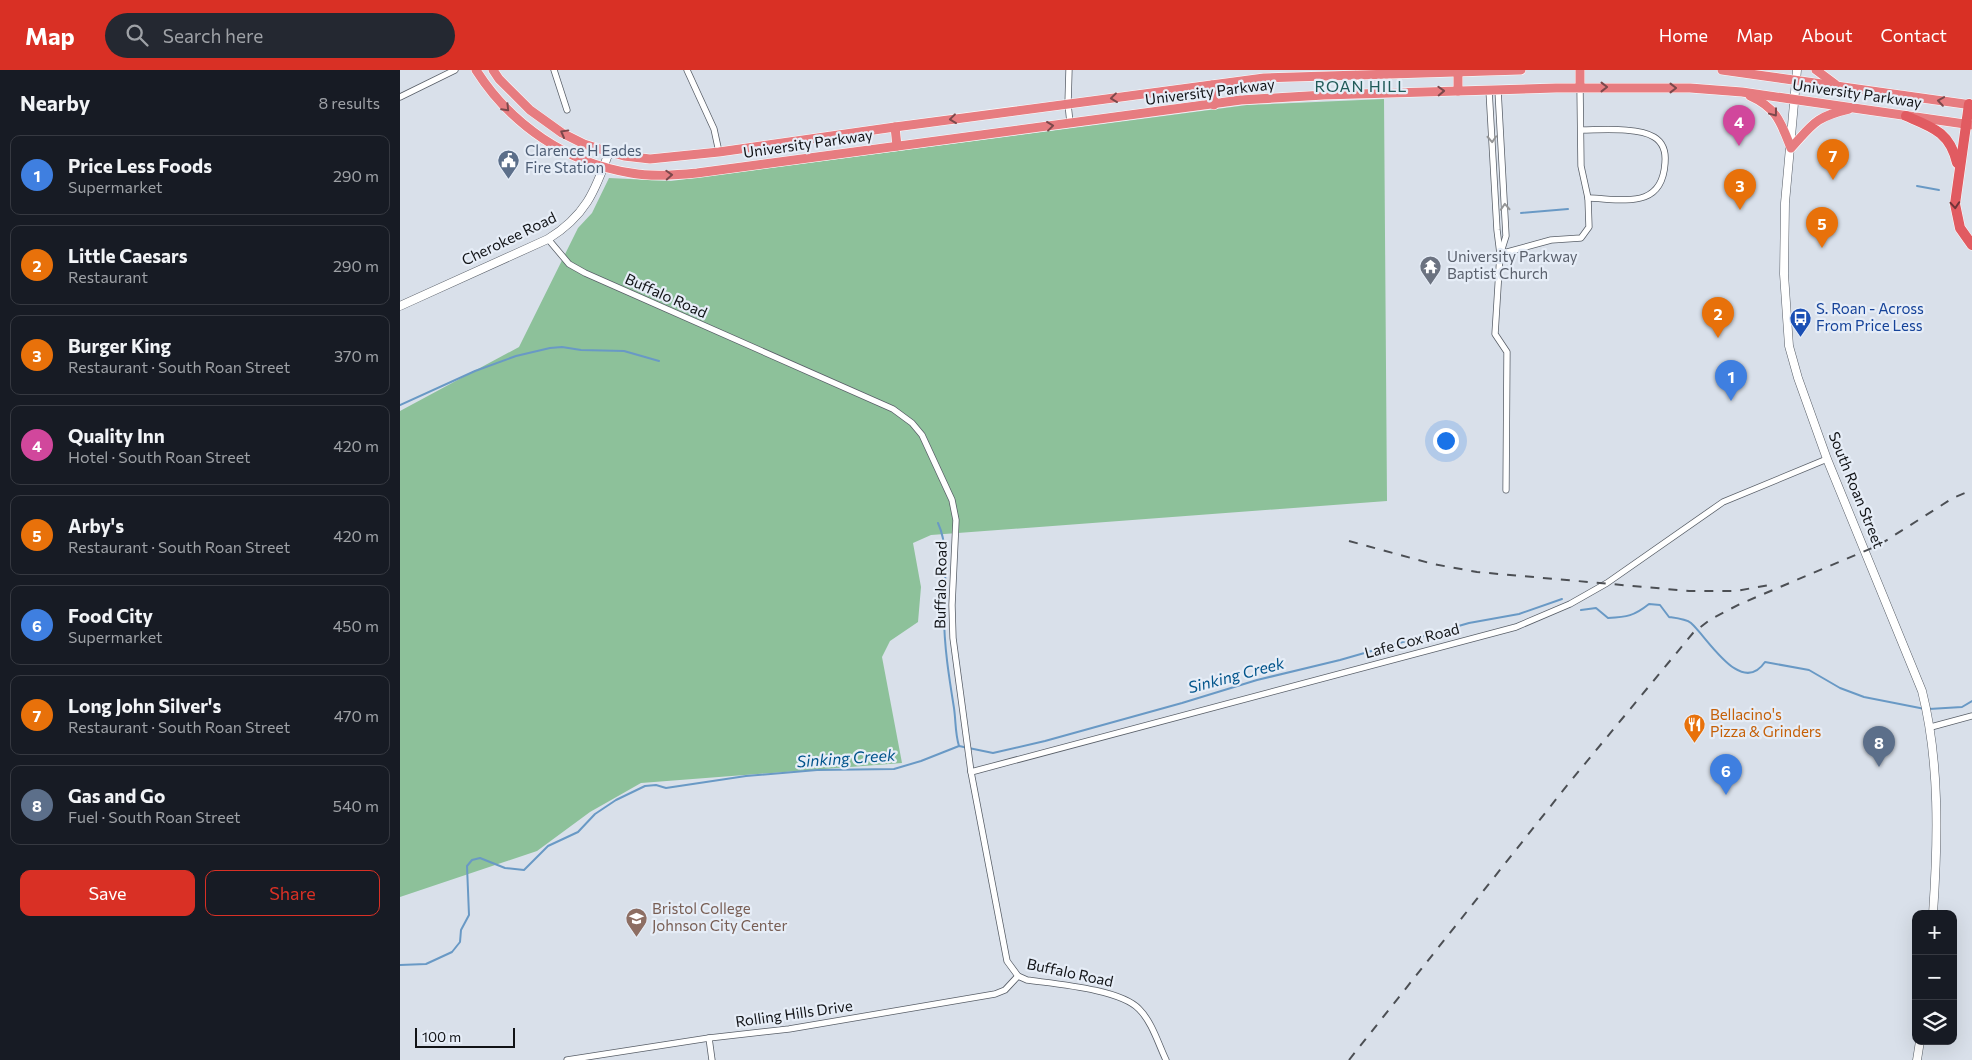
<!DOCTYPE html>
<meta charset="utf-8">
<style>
:root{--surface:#171b24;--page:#242831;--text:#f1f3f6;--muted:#9ea1a6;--line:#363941;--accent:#d93025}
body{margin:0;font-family:Commissioner,sans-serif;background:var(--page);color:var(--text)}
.controls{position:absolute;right:15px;bottom:15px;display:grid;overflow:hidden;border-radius:10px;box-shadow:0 5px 20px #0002}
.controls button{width:45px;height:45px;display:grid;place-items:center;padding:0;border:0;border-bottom:1px solid var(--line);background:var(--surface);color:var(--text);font:25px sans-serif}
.scale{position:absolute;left:15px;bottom:12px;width:100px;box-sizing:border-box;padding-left:5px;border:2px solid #111316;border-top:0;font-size:14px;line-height:18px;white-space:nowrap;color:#111316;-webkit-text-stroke:4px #e6edf7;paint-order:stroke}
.you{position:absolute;left:1045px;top:370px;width:18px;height:18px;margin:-12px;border:4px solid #fff;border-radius:50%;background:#1a73e8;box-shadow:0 0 0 8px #1a73e833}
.badge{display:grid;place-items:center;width:32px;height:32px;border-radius:50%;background:var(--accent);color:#fff;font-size:16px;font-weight:700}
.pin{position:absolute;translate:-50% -41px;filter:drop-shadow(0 1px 2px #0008)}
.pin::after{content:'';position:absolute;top:26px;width:18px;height:15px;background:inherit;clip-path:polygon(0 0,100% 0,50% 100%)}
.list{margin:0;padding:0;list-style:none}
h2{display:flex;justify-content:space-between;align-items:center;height:65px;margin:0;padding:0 20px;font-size:21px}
h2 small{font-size:16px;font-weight:400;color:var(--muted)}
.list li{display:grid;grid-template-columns:32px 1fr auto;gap:15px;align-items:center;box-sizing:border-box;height:80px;margin:0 10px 10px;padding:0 10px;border:1px solid var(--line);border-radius:10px}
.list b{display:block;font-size:19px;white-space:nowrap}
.list p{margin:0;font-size:16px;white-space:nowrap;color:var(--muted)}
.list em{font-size:16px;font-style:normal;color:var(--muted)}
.actions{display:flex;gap:10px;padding:15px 20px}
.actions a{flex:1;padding:11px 0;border:1px solid var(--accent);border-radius:10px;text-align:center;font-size:18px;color:var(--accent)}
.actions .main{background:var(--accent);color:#fff}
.icon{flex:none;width:28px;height:28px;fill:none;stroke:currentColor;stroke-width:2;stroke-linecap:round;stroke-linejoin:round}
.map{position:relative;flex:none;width:1572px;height:990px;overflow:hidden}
header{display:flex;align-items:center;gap:30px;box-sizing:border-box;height:70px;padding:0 25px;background:var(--accent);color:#fff}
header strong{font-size:24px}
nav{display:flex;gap:28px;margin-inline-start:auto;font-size:18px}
.search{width:350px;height:45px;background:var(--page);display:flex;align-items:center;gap:12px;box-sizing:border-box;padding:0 18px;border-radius:28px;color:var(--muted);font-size:19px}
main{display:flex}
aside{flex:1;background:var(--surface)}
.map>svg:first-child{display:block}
</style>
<header>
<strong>Map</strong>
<div class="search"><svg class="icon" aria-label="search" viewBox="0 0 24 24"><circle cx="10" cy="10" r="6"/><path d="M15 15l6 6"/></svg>Search here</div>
<nav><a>Home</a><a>Map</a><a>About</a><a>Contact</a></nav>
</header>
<main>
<aside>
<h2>Nearby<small>8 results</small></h2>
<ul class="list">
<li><span class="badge" style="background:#3f7fe0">1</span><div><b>Price Less Foods</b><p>Supermarket</p></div><em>290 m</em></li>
<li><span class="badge" style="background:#e8710a">2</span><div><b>Little Caesars</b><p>Restaurant</p></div><em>290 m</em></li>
<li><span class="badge" style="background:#e8710a">3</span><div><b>Burger King</b><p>Restaurant · South Roan Street</p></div><em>370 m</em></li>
<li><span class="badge" style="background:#d1479c">4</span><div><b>Quality Inn</b><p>Hotel · South Roan Street</p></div><em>420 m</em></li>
<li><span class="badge" style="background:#e8710a">5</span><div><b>Arby's</b><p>Restaurant · South Roan Street</p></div><em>420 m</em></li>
<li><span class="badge" style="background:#3f7fe0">6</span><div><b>Food City</b><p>Supermarket</p></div><em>450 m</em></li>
<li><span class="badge" style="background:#e8710a">7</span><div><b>Long John Silver's</b><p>Restaurant · South Roan Street</p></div><em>470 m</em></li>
<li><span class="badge" style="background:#5c6f8a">8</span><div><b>Gas and Go</b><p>Fuel · South Roan Street</p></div><em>540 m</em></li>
</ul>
<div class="actions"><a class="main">Save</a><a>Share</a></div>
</aside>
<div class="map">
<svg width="1572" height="990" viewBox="0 0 1572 990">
<rect width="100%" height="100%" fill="#d9e0ea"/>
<path fill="#8dc19a" d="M984,29L987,431L531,465L513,473L521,517L518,552L490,571L482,587L502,693L241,713L190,742L137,781L0,827V341L119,277L178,158L192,143L209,108L271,111L847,35Z"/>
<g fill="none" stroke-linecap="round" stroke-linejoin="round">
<g stroke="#6999c5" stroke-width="2">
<path d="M1517,116L1539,120"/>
<path d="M1121,143L1168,139"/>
<path d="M0,335L75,301L116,286L150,278L162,277L181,280L224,281L259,291"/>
<path d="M538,453C550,479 544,515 544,544C544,576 549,607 554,638C556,652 555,663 559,676"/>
<path d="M1181,540L1196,538L1208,548C1227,547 1234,546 1249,534L1260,535L1269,547C1276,548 1286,549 1291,553C1308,568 1341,627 1365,592L1409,600L1440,618L1464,627L1525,639"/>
<path d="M1529,639L1562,637L1572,631"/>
<path d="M0,895L26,894L52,882L60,872L61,860L69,845L67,796L72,790L80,788L105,798L124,800L148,776L178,762L195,744L216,730L245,716L256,715L266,718L346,706L417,700L494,699L521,691L559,676L593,683L645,671L782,633L857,610L940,590L1069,553L1119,544L1162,529"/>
</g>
<defs>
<g id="minor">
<path d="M154,0L167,40"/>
<path d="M287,0L314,59L319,82"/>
<path d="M669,0L668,34L670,53"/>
<path d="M1089,20L1097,160L1100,184L1095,264L1107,282L1106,420"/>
<path d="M1098,20L1106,166L1101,182"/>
<path d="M958,24L959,0"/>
<path d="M0,27L55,0"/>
<path d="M1182,60C1201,60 1238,57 1254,67C1264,73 1266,82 1265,93C1262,140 1223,129 1188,128"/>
<path d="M148,169L169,194L185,203L493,339L512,353L522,365L552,430L556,450L552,535L553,568L571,702L607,891L618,906L627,910C655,914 720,919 739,939C752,952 758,973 766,990"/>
<path d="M1100,184L1151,170L1181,168L1189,157L1188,128L1181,96L1180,17"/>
<path d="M1531,657L1572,646"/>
<path d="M571,702L1116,557L1170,534L1207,513L1323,432L1427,389"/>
<path d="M309,968L312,990"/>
<path d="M167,990L309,968L389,959L595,924L605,920L618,906"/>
</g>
<g id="secondary">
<path d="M1397,0L1385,133L1384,204L1389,276L1398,308L1427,389L1522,621C1540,692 1538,771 1533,844"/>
<path d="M0,236L148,169C185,146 195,122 209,82"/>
<path d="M1517,990L1520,971"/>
</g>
<g id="trunk">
<path d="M76,0C111,55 167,93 231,103C253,107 275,105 297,103L841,30L924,25L1156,18H1290L1342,22L1572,55"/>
<path d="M93,0L99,9L130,40L162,63L184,74L209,82L224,86L250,89L319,82L495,57L864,8L1121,0"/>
<path d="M1322,0L1572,35"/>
<path d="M1416,0L1435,14"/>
<path d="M1058,2V21"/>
<path d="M812,15L814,35"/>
<path d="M1180,17V0"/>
<path d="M1350,26C1377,38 1381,53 1391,78C1413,54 1415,47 1449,39"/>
<path d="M495,57L497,76"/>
</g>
<g id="motorway">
<path d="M1569,34L1555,134L1560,158L1572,175"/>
<path d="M1506,46C1532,57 1550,62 1557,93"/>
</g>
</defs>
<use href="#minor" stroke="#595f68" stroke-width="7"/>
<use href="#secondary" stroke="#595f68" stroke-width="9"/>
<use href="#trunk" stroke="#fff" stroke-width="10"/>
<use href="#motorway" stroke="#fff" stroke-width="11"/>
<use href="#minor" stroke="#fff" stroke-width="5.5"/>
<use href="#secondary" stroke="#fff" stroke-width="8"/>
<use href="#trunk" stroke="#e77c80" stroke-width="9"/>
<use href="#motorway" stroke="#e15b61" stroke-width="10"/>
<g stroke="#4c4f54" stroke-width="2" stroke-dasharray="9 9" stroke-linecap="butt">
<path d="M949,471L1033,494L1077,502L1289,521H1336L1369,515"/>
<path d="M949,990L1169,713L1293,563L1311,549L1340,534L1479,475L1553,428L1572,420"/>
</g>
</g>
<defs><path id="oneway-chevron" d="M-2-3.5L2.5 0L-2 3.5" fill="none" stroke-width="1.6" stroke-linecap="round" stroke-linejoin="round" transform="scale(1.25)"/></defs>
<g stroke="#7c484b">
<use href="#oneway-chevron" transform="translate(1204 17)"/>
<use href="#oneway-chevron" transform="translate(1273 18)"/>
<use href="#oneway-chevron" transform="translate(1041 21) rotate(-2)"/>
<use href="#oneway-chevron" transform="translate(714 28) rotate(173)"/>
<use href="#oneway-chevron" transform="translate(1541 31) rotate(-172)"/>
<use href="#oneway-chevron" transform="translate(106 38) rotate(46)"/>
<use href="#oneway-chevron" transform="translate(1374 43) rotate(53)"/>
<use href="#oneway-chevron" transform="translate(553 49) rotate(173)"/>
<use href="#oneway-chevron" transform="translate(650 56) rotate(-7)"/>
<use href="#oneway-chevron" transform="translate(164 63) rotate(-151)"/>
<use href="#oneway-chevron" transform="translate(269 105) rotate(-3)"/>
</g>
<g stroke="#949596">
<use href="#oneway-chevron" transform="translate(1092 69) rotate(87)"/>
<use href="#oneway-chevron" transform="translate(1105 137) rotate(-93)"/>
</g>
<use stroke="#6f3338" href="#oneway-chevron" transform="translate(1555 135) rotate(86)"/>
<defs>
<symbol id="civic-pin" viewBox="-11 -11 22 30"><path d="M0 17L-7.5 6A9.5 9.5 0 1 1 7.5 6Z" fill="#5c6f8a" stroke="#e6edf7"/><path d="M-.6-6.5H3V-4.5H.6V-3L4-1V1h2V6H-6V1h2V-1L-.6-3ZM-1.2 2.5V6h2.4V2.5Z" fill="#fff"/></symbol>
<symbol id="temple-pin" viewBox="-11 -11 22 30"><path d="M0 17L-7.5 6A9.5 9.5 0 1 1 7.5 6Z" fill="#6b7280" stroke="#e6edf7"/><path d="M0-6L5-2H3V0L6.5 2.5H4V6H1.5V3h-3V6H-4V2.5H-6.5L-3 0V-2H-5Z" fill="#fff"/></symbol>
<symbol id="bus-pin" viewBox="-11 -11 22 30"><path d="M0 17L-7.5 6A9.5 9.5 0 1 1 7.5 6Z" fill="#1a4fb4" stroke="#e6edf7"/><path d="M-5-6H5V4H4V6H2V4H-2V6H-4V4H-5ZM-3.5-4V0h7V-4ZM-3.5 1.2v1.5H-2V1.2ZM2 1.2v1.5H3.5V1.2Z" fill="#fff"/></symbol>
<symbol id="restaurant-pin" viewBox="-11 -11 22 30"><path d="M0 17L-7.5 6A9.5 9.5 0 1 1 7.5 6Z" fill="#e8710a" stroke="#e6edf7"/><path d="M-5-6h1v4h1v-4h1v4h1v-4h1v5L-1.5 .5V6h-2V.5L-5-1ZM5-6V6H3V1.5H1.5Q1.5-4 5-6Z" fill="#fff"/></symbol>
<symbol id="school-pin" viewBox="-11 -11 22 30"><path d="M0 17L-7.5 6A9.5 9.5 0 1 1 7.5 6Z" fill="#8d6e63" stroke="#e6edf7"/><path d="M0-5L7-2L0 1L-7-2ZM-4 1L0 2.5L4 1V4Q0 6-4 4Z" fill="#fff"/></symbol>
</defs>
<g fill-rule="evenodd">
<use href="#civic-pin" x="96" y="78" width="25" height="34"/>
<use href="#temple-pin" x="1018" y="184" width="25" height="34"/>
<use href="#bus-pin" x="1388" y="236" width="25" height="34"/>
<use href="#restaurant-pin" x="1282" y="642" width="25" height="34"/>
<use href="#school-pin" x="224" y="836" width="25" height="34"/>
</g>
<g text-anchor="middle" stroke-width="4.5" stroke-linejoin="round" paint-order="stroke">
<g font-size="15" fill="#111316" stroke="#e6edf7">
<text transform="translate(810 22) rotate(-7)" y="5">University Parkway</text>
<text transform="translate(1457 24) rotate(8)" y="5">University Parkway</text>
<text transform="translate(408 74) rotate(-8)" y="5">University Parkway</text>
<text transform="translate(109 169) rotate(-26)" y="5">Cherokee Road</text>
<text transform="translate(266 226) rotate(24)" y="5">Buffalo Road</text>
<text transform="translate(1456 420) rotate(68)" y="5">South Roan Street</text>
<text transform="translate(541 515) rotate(-89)" y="5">Buffalo Road</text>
<text transform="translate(1012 571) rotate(-15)" y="5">Lafe Cox Road</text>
<text transform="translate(670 903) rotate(12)" y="5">Buffalo Road</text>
<text transform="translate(394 944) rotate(-8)" y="5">Rolling Hills Drive</text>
</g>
<g font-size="15" fill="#4e5e75" stroke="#e6edf7" text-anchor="start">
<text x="125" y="86">Clarence H Eades<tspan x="125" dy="17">Fire Station</tspan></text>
</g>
<g font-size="15" fill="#5b616d" stroke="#e6edf7" text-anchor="start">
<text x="1047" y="192">University Parkway<tspan x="1047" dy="17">Baptist Church</tspan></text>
</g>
<g font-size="15" fill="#164399" stroke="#e6edf7" text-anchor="start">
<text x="1416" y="244">S. Roan - Across<tspan x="1416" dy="17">From Price Less</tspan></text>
</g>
<g font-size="15" fill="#c56008" stroke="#e6edf7" text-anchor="start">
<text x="1310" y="650">Bellacino's<tspan x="1310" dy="17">Pizza &amp; Grinders</tspan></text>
</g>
<g font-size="15" fill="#785e54" stroke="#e6edf7" text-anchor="start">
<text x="252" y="844">Bristol College<tspan x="252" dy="17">Johnson City Center</tspan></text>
</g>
<g font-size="16" letter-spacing="1" fill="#215b59" stroke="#e6edf7">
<text x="961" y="22">ROAN HILL</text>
</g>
<g font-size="16" font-style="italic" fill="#01548b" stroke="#e6edf7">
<text transform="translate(836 605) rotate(-15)" y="6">Sinking Creek</text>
<text transform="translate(446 688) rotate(-4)" y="6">Sinking Creek</text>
</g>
</g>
</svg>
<div class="controls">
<button>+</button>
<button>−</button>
<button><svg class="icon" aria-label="layers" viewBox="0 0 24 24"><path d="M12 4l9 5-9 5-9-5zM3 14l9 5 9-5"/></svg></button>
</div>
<div class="scale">100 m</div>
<div class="you"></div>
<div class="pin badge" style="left:1331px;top:331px;background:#3f7fe0">1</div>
<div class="pin badge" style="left:1318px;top:268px;background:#e8710a">2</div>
<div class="pin badge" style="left:1340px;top:140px;background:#e8710a">3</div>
<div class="pin badge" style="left:1339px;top:76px;background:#d1479c">4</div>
<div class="pin badge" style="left:1422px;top:178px;background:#e8710a">5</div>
<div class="pin badge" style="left:1326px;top:725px;background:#3f7fe0">6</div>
<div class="pin badge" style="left:1433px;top:110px;background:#e8710a">7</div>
<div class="pin badge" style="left:1479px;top:697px;background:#5c6f8a">8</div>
</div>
</main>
